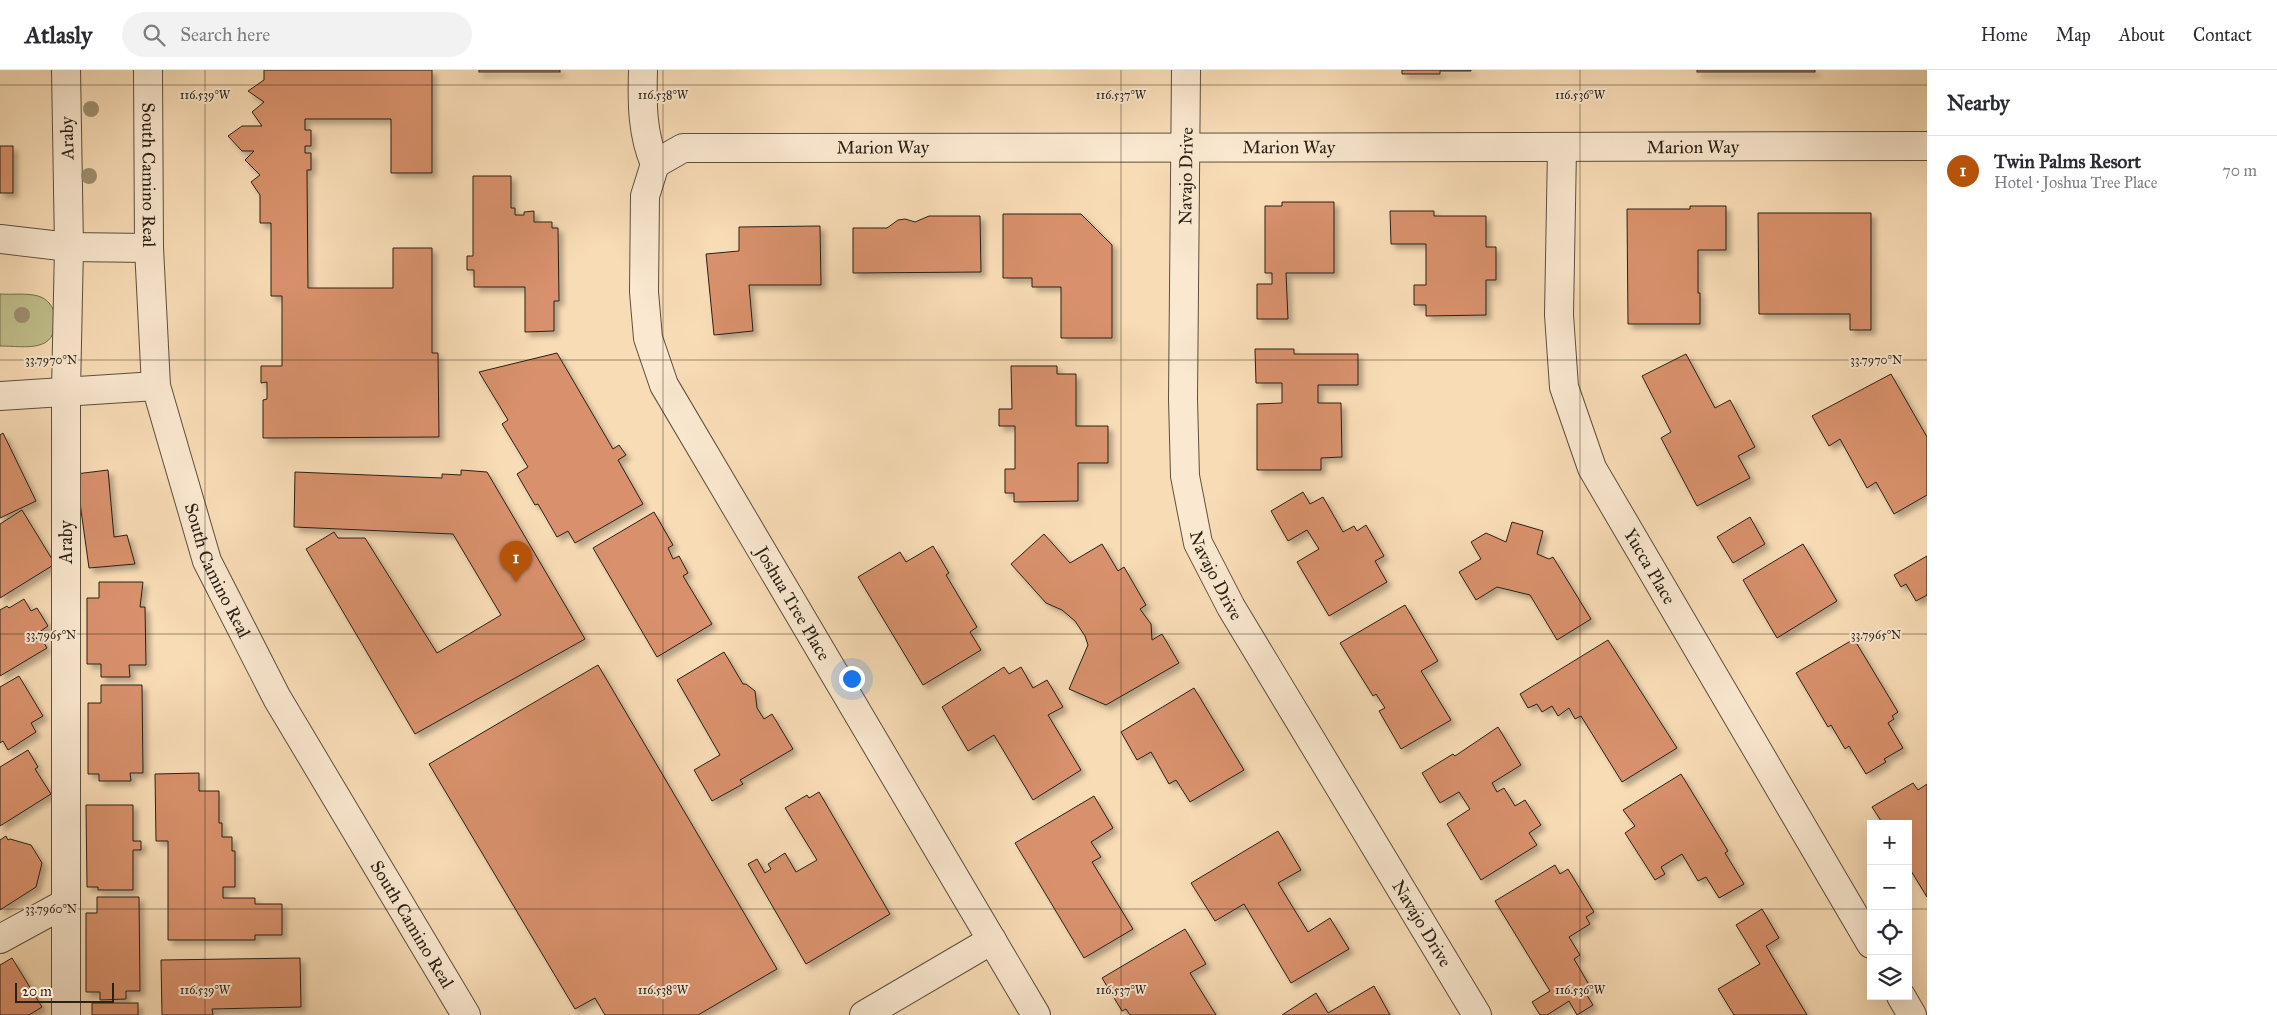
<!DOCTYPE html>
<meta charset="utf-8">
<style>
:root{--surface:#fff;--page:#f2f2f3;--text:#2b2b33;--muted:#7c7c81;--line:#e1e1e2;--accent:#b45309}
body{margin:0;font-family:"IM FELL Great Primer",serif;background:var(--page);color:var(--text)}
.controls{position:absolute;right:15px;bottom:15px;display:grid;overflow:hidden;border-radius:0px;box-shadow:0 5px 20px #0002}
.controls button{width:45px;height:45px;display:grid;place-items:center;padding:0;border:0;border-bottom:1px solid var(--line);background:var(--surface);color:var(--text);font:25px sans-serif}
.scale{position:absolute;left:15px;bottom:12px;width:99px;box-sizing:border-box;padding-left:5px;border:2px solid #292016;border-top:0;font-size:14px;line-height:18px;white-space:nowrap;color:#292016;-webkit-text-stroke:4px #fae8d0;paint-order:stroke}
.you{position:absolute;left:851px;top:608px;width:18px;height:18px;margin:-12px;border:4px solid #fff;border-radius:50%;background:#1a73e8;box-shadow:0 0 0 8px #1a73e833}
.badge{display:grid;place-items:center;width:32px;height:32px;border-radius:50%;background:var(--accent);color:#fff;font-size:16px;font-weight:700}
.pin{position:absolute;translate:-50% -41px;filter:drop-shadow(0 1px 2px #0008)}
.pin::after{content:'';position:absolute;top:26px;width:18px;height:15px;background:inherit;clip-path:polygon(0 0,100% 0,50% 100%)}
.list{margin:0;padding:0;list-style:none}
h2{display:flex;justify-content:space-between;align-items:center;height:65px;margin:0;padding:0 20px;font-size:21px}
h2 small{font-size:16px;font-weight:400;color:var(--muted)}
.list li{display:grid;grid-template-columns:32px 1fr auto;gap:15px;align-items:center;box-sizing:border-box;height:70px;padding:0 20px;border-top:1px solid var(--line)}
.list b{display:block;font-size:19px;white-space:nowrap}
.list p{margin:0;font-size:16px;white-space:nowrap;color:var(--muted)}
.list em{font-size:16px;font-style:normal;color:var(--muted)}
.icon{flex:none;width:28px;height:28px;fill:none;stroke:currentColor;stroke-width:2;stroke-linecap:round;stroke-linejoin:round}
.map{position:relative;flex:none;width:1927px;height:945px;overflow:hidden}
header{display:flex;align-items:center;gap:30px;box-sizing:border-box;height:70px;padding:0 25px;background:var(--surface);border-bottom:1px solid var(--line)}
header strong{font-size:24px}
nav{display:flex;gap:28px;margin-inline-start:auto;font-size:18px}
.search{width:350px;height:45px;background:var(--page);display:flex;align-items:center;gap:12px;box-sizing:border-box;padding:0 18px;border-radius:28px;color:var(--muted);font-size:19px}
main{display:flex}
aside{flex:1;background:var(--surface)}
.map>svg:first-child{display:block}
</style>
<header>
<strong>Atlasly</strong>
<div class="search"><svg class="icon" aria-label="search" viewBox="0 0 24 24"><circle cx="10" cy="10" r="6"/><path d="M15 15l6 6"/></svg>Search here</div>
<nav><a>Home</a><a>Map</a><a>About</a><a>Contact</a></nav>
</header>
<main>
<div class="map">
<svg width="1927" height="945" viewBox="0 0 1927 945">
<defs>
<filter id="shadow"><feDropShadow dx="4.5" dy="4.5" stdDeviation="2.5" flood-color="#0004"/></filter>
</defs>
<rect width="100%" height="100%" fill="#f8dcb6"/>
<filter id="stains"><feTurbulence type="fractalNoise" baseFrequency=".004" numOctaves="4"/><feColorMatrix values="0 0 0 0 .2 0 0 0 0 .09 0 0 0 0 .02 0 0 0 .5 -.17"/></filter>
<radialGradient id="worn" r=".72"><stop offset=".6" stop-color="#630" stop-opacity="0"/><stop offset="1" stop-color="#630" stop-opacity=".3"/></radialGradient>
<path fill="#c0bf8c" stroke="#747051" d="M0,224C13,225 32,222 43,228C50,232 55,240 55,248C57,284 25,276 0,276Z"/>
<g fill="#d8916c" stroke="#292016" filter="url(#shadow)">
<path d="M264,0H432V103H391V49H305V60H311V76H305V83H311V100H307L308,218H393V178H432V283H438L439,367L263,368V330L267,329V312L261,313V296H282V226H271V153H260V125L251,112L260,105L245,90L254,81H242L228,66L242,56H262L252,42L264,32L248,21L264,10Z"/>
<rect x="479" y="0" width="81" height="2"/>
<path d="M1402,0H1471V1H1440V4H1402Z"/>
<rect x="1697" y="0" width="118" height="2"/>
<rect x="0" y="76" width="13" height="47"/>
<path d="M473,106H511V138H515V145H524V142L534,141V152H552V158H558L559,231H554V261L525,262V217H474V200H467V186H473Z"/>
<path d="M1282,132H1334V203H1286L1288,249H1257V214H1272V203H1265V136H1282Z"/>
<path d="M1690,136H1726V180H1698V223H1700V254H1628L1627,139H1690Z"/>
<path d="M1390,141H1434V146H1486V177H1496V210H1486V245L1426,246V235H1414V215H1426V174H1391Z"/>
<path d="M1758,143H1871V260H1850V244H1759Z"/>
<path d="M1003,144H1081L1112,175V268H1061V217H1032V208H1003Z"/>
<path d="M929,146H980L981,202L853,203V158H887L898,150L905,149L915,152Z"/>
<path d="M820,156L821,215H749L753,261L714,265L706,184L739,181V157Z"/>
<path d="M1255,279H1294V284H1358V315H1318V333H1341L1342,387L1321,388V400H1257V334L1282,333V313H1256Z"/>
<path d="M557,283L613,379L619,375L626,385L618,390L643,434L575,473L568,461L557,467L538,434L535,435L517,404L528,397L502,354L508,350L479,302Z"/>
<path d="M1686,284L1715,338L1730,330L1755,377L1738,386L1750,408L1697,436L1661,368L1671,362L1642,306Z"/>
<path d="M1011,296H1057V304H1076V356H1108V393H1078V431L1014,432V423H1005V399H1015V356H999V339H1012Z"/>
<path d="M1891,304L1927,367V425L1894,444L1876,412L1867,418L1840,369L1829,376L1812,346Z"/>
<path d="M3,363L36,431L0,448V365Z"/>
<path d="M108,400L114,467L127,465L135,494L89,498L76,404Z"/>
<path d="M461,400L487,402L585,569L415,664L306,479L334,462L338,468H365L437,583L501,545L453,464L294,457L295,402L442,408V404L461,405Z"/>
<path d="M1303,422L1310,434L1323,427L1343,462L1354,456L1357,461L1366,455L1384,486L1375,491L1387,512L1329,546L1297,492L1319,479L1307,460L1288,471L1271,441Z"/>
<path d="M22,440L55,494L0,528V454Z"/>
<path d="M654,442L673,475L668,478L673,489L679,486L688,503L683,506L712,554L657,587L593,478Z"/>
<path d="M1750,447L1765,474L1733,493L1717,467Z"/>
<path d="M1512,452L1543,461L1537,484L1549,489L1553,487L1591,549L1557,570L1530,525L1497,517L1476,530L1459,502L1481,489L1471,472L1486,463L1506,472Z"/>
<path d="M1044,464L1070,493L1102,474L1118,501L1124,497L1146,535L1140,539L1151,554L1152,570L1162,564L1179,593L1106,635L1069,619L1088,575L1085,566L1075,551L1062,540L1046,533L1011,494Z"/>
<path d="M1803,474L1837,531L1777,568L1743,510Z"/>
<path d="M933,476L949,503L946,505L977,557L970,562L981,580L923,615L858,507L900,482L906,492Z"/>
<path d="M1927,486V525L1916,531L1906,514L1901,517L1894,505Z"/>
<path d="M99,512H143L140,537H145L146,595H129L130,607H101V594H87V528H99Z"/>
<path d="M24,529L31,541L37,538L48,556L38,563L47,578L0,606V540L7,536L9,538Z"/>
<path d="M1405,535L1438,591L1421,601L1451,650L1401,679L1379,641L1385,638L1376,624L1373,626L1340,573Z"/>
<path d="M1854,569L1898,642L1892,646L1894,649L1888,653L1903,678L1884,689L1886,692L1866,704L1849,676L1845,679L1831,655L1828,657L1796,603Z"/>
<path d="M1608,570L1677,678L1622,712L1581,646L1575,649L1569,638L1558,646L1552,636L1542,642L1537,634L1528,638L1520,624Z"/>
<path d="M724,582L743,614H746L755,621L757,638L764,649L772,644L793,679L740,710L743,714L712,731L694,700L720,685L677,610Z"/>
<path d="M598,595L777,899L698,945H605L595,928L575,939L429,694Z"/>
<path d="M1004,597L1009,604L1021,597L1033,618L1047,610L1063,637L1048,645L1081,700L1033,730L994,665L968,681L942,637Z"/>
<path d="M19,606L43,646L31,653L36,662L8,680L3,671L0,673V617Z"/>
<path d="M101,615H142L143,703H130L131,711H99V704H88V633H101Z"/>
<path d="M1194,618L1244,700L1190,732L1176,710L1169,714L1151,682L1137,690L1121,662Z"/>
<path d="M1498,657L1521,695L1492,713L1497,722L1504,718L1515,736L1525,730L1541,755L1529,763L1537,775L1481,810L1447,754L1470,739L1459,722L1440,733L1422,703L1453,684L1455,686Z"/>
<path d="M28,680L38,697L35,699L51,724L0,756V697Z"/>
<path d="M199,703V721H219V753H222V767H232V781H235V817H223V828H255V834H282V865H255V870H168V771H156L155,704Z"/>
<path d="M1681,704L1728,781L1725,783L1744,814L1719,828L1706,807L1698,811L1682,784L1661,797L1665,804L1655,810L1625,763L1635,756L1623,740Z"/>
<path d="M1913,713L1918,720L1927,714V827L1908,796V754H1883L1872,737Z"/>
<path d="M819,722L890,844L806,894L748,794L757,789L765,803L771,799L768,794L785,783L796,802L817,790L785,738L807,725L809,728Z"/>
<path d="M1094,726L1113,758L1091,772L1101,787L1092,792L1133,859L1084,888L1015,773Z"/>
<path d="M86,735H133V771H141V780H133V820H98V817H87Z"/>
<path d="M1278,761L1301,800L1278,813L1308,862L1330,848L1349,879L1291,913L1244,834L1215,851L1191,813Z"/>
<path d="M6,766L8,770L10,769L31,775L42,793L36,817L0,840V770Z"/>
<path d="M1555,795L1560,804L1568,799L1594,842L1586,847L1590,854L1569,867L1580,885L1574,889L1591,918L1585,922L1593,935L1577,945L1569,931L1547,945H1540L1532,932L1550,921L1495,831Z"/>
<path d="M97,827H139L140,921H126V929L100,930V922H86V843H97Z"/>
<path d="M1762,839L1779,868L1766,876L1807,945H1734L1718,919L1760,894L1736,855Z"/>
<path d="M1185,859L1206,894L1190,903L1216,945H1130L1126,939L1122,941L1102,908Z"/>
<path d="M12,888L42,937L29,945H0V895Z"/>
<path d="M300,888L301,937L212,939L213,945H162L161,890Z"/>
<path d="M1374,916L1390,945H1282L1316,923L1328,943Z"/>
<rect x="92" y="933" width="46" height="12"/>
</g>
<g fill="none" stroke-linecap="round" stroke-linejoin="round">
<defs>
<g id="minor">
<path id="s1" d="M148,0L149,178L156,316L207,491L277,628L466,945"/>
<path d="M643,0C642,33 642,64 655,94"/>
<path id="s2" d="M1186,0L1183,329L1185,406L1198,473L1231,537L1477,945"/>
<path id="s3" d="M1562,79L1559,245L1564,317L1592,398L1871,874"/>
<path id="s4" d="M655,94L683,78C1098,76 1512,79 1927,76"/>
<path id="s5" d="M655,94L645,126L644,222L648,268L664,315L1036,945"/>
<path d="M0,169L69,177L149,178"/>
<path d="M0,326L156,316"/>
<path d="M0,869L66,833"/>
<path d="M1901,926L1912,945"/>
<path d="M66,945V321L69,177L66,0"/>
<path d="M864,945L992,870"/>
</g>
</defs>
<use href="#minor" stroke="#5d4f3e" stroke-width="30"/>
<use href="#minor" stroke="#fae8d0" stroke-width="28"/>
</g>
<g fill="#9f8f71">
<circle cx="91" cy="39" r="8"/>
<circle cx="89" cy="106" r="8"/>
<circle cx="22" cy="245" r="8"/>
</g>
<path fill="none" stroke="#292016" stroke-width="1" stroke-opacity="0.45" d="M205,0V945M663,0V945M1121,0V945M1580,0V945M0,15H1927M0,290H1927M0,564H1927M0,839H1871M1908,839H1927"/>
<g text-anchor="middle" stroke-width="4" stroke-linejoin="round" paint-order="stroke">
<g font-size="18" fill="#292016" stroke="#fae8d0">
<text transform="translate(67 68) rotate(-91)" y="6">Araby</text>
<text dy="6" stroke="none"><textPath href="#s4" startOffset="232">Marion Way</textPath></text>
<text dy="6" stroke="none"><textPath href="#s4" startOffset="638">Marion Way</textPath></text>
<text dy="6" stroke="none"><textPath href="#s4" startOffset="1042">Marion Way</textPath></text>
<text dy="6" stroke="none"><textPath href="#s1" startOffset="105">South Camino Real</textPath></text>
<text transform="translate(1186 106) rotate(-89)" y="6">Navajo Drive</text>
<text transform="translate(66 472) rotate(-90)" y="6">Araby</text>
<text dy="6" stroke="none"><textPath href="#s3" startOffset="438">Yucca Place</textPath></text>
<text dy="6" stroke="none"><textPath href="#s1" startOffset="511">South Camino Real</textPath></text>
<text dy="6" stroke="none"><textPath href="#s2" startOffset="511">Navajo Drive</textPath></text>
<text dy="6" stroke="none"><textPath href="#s5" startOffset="479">Joshua Tree Place</textPath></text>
<text dy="6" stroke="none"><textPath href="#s1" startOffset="916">South Camino Real</textPath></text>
<text dy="6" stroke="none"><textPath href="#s2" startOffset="916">Navajo Drive</textPath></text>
</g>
</g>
<g font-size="12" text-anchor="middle" fill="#292016" stroke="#fae8d0" stroke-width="4" stroke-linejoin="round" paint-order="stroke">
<text x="205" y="29">116.539°W</text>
<text x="663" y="29">116.538°W</text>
<text x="1121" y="29">116.537°W</text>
<text x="1580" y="29">116.536°W</text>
<text x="51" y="294">33.7970°N</text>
<text x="1876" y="294">33.7970°N</text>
<text x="51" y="569">33.7965°N</text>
<text x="1876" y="569">33.7965°N</text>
<text x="51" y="843">33.7960°N</text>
<text x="205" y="924">116.539°W</text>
<text x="663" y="924">116.538°W</text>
<text x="1121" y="924">116.537°W</text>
<text x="1580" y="924">116.536°W</text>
</g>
<rect width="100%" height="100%" filter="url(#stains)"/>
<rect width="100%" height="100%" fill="url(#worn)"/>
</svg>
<div class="controls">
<button>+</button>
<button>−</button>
<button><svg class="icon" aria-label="locate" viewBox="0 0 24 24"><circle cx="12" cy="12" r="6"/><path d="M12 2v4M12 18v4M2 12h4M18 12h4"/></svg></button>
<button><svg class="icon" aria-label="layers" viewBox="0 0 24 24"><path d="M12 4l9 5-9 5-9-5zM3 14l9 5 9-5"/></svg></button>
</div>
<div class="scale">20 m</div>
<div class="you"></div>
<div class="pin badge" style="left:516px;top:512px">1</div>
</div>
<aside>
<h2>Nearby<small></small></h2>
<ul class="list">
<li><span class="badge">1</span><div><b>Twin Palms Resort</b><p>Hotel · Joshua Tree Place</p></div><em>70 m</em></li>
</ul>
</aside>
</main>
